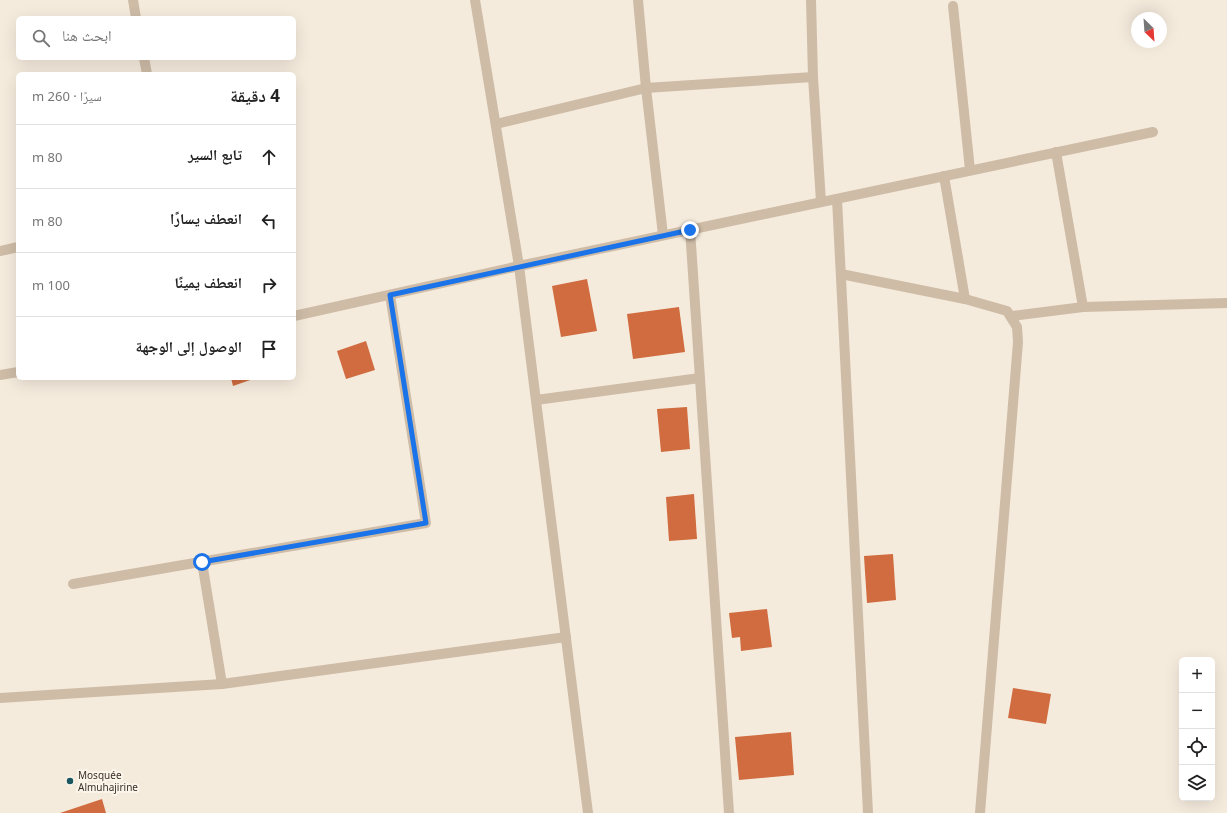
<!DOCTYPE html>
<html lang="ar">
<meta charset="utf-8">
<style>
:root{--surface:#fff;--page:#f2f2f2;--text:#222;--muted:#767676;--line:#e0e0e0}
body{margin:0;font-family:"Noto Sans","Noto Naskh Arabic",sans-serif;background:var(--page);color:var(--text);direction:rtl}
.controls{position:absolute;right:12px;bottom:12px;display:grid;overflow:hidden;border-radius:6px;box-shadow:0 4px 16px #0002}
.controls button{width:36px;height:36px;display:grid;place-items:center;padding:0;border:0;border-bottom:1px solid var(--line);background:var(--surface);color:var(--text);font:20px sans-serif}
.compass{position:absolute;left:1131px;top:12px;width:36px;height:36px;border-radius:50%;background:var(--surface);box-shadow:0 4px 16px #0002;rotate:155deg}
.stop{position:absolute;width:12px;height:12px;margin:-9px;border:3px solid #1a73e8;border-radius:50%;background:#fff}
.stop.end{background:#1a73e8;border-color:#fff;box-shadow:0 1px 4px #0008}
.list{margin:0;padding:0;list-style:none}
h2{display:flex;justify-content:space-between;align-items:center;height:52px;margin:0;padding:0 16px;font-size:17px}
h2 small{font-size:13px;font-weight:400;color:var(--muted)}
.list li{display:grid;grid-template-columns:26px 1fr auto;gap:12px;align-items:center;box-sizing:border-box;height:64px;padding:0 16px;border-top:1px solid var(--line)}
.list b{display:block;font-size:15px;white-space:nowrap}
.list em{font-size:13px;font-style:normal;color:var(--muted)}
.icon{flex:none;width:22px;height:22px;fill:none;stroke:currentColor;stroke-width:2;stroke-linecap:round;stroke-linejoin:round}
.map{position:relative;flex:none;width:1227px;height:813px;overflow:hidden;direction:ltr}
.search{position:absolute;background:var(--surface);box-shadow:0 4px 16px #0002;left:16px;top:16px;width:280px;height:44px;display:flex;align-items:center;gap:10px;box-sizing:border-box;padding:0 14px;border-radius:6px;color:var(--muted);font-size:15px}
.panel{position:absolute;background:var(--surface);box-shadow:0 4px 16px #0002;left:16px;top:72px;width:280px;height:308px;border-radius:6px;direction:rtl}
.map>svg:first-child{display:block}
</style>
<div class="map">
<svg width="1227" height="813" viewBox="0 0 1227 813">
<rect width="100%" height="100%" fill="#f5ebdd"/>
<g fill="#d06c3f">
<path d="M587,279L597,331L561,337L552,286Z"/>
<path d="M679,307L685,352L633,359L627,314Z"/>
<path d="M366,341L375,370L346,379L337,351Z"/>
<path d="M231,378H256L233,386Z"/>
<path d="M687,407L690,449L661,452L657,409Z"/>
<path d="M694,494L697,539L669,541L666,497Z"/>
<path d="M893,554L896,600L867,603L864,556Z"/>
<path d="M767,609L772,647L741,651L740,637L732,638L729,613Z"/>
<path d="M1013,688L1051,694L1046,724L1008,718Z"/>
<path d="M791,732L794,775L739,780L735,737Z"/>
<path d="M102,799L106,813H60Z"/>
</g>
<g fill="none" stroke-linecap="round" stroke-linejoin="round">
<g stroke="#cebca7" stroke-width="10">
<path d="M133,0L136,18"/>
<path d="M475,0L519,266L588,813"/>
<path d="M638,0L646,88L663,235"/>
<path d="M811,0L813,77L821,202"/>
<path d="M953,6L970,170"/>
<path d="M144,58L147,74"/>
<path d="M496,124L646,88L813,77"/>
<path d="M1056,152L1083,307"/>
<path d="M837,199L868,813"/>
<path d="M690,229L729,813"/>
<path d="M0,251L18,247"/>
<path d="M841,274L965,299L944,176"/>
<path d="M965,299L1007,311L1017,327L1018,342L980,813"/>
<path d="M294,316L519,266L1153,132"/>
<path d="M1012,316L1083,307L1227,303"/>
<path d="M0,375L18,372"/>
<path d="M536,400L700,378"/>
<path d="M202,562L222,684"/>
<path d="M73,584L426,523L390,295"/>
<path d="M0,698L222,684L566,637"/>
</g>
</g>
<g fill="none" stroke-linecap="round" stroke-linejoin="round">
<path stroke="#1a73e8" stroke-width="5" d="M202,562L426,523L390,295L690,230"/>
</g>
<circle fill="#1a5660" stroke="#fbf5ea" stroke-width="1.5" cx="70" cy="781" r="4"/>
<g text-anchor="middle" stroke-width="4" stroke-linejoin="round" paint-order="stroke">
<g font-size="10" fill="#3a2f28" stroke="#fbf5ea" text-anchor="start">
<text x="78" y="779">Mosquée<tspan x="78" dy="12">Almuhajirine</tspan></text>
</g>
</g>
</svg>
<div class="controls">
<button>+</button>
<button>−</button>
<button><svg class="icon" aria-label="locate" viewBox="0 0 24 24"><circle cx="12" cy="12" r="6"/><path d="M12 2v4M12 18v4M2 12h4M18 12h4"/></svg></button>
<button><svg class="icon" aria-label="layers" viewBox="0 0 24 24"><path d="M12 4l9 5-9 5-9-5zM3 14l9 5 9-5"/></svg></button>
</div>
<svg class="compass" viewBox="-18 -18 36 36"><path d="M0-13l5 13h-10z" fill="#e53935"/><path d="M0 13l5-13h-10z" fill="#767676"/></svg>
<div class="stop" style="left:202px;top:562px"></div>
<div class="stop end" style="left:690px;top:230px"></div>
<div class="search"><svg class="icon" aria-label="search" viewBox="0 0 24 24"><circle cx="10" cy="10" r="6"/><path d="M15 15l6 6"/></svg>ابحث هنا</div>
<section class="panel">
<h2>4 دقيقة<small>سيرًا · 260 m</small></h2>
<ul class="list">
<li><svg class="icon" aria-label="ahead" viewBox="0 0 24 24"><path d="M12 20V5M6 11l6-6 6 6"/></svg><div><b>تابع السير</b></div><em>80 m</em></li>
<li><svg class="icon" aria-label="left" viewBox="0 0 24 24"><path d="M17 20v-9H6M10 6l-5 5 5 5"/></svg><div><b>انعطف يسارًا</b></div><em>80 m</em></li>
<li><svg class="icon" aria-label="right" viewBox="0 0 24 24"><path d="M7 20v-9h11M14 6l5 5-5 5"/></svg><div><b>انعطف يمينًا</b></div><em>100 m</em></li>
<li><svg class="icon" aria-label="arrive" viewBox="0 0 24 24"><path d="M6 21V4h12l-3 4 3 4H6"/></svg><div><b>الوصول إلى الوجهة</b></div></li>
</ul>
</section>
</div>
